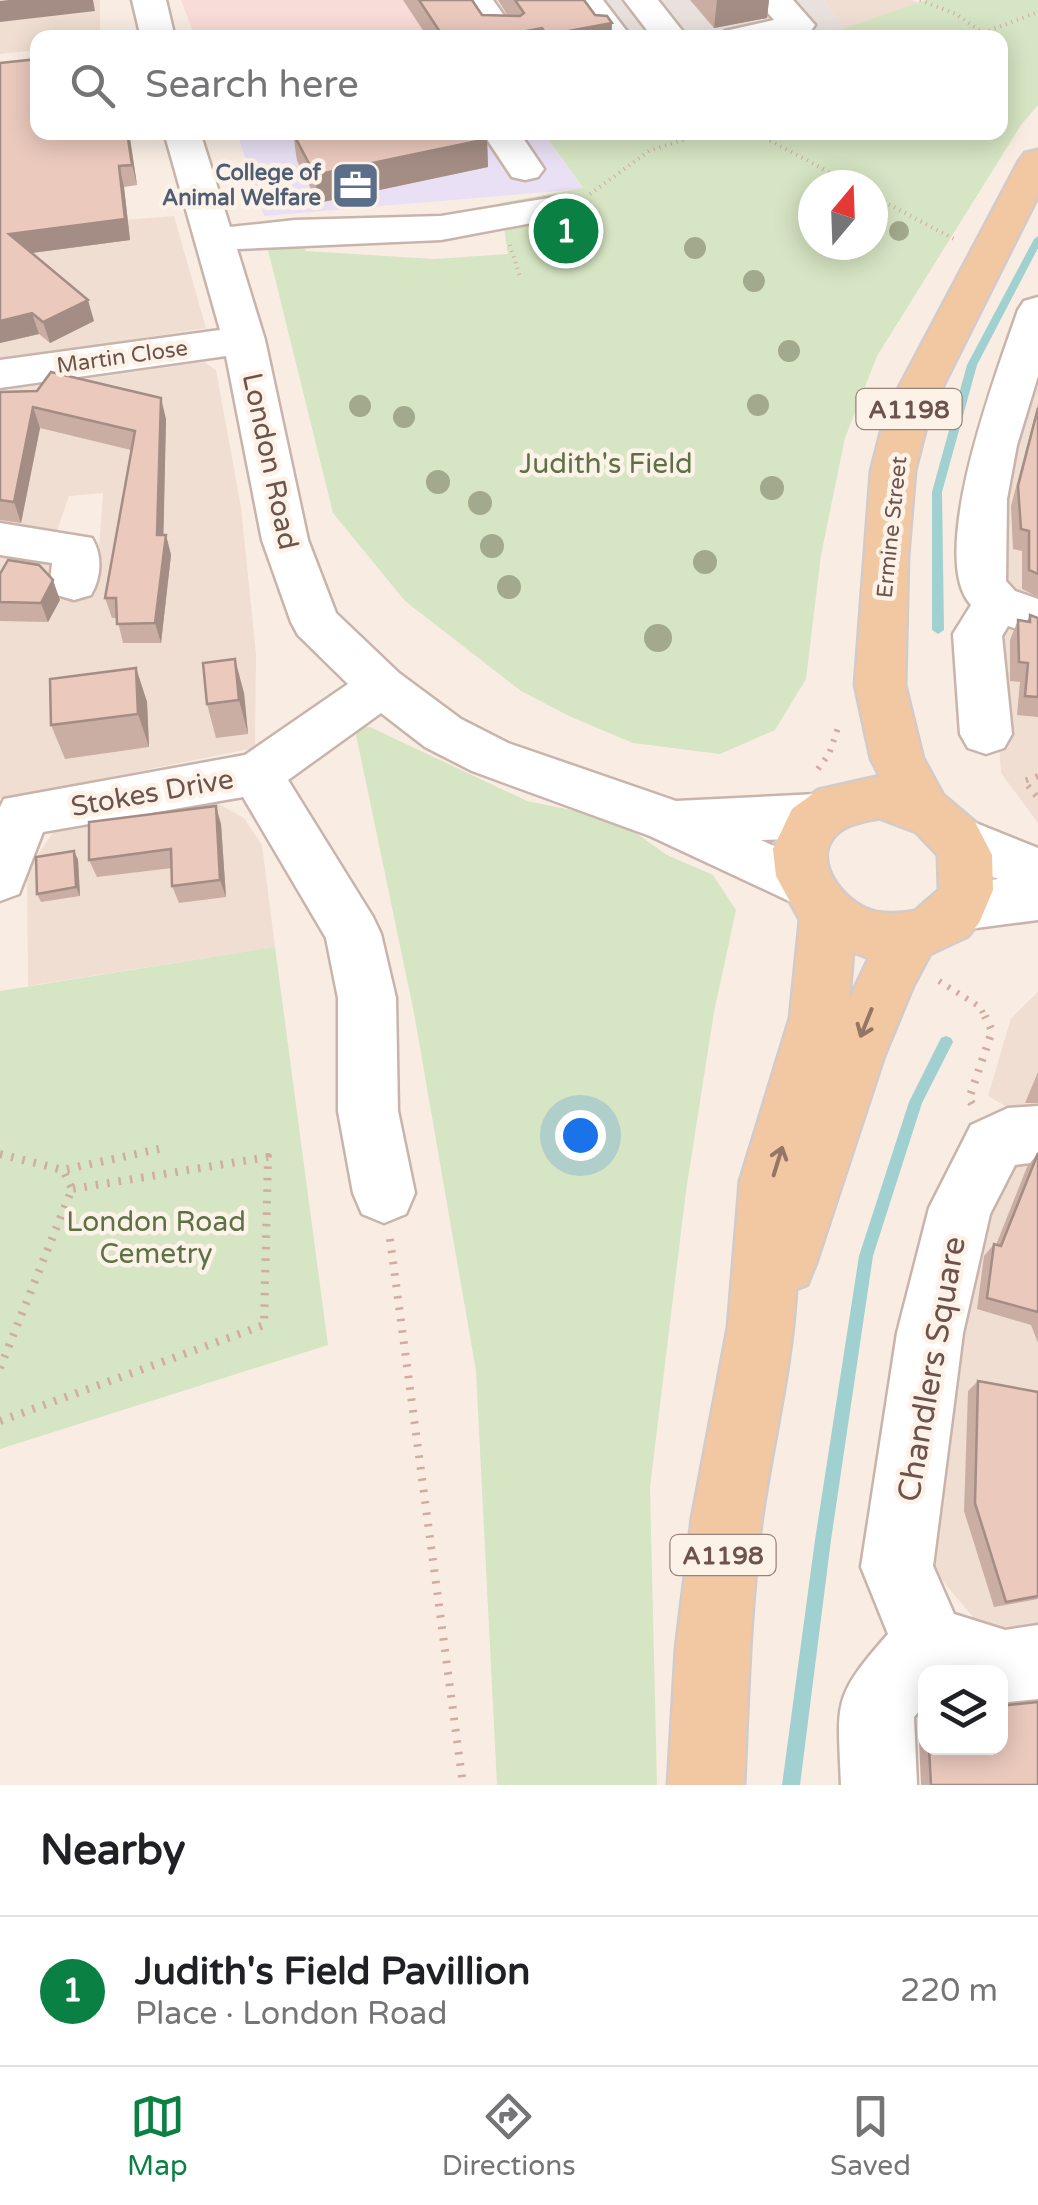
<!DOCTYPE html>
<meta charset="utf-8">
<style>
:root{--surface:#fff;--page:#f2f2f2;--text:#202124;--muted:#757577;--line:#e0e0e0;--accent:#0b8043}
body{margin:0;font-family:"Varela Round",sans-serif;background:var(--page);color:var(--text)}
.controls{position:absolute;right:30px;bottom:30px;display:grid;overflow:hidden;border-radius:20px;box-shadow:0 5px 25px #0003}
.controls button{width:90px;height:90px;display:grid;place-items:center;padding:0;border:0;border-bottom:2px solid var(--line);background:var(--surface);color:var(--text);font:50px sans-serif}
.compass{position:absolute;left:798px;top:170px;width:90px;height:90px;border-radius:50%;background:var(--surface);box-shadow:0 5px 25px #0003;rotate:19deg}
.you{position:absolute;left:580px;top:1135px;width:35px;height:35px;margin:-25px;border:8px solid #fff;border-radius:50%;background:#1a73e8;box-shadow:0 0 0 15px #1a73e833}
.badge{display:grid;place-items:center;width:65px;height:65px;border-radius:50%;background:var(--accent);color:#fff;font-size:32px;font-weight:700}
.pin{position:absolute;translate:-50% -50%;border:5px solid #fff;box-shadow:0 2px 10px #0006}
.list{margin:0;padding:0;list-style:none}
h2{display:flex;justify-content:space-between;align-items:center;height:130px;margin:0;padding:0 40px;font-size:42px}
h2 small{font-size:32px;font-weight:400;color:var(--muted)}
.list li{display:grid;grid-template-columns:65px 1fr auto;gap:30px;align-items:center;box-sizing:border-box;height:150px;padding:0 40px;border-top:2px solid var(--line)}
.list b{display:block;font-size:38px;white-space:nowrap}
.list p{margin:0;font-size:32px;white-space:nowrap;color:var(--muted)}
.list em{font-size:32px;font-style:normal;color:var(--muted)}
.icon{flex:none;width:55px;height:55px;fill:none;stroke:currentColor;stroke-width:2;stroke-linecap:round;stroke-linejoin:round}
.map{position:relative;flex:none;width:1038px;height:1785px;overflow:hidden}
.search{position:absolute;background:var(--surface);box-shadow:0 5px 25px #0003;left:30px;right:30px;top:30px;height:110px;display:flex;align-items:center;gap:25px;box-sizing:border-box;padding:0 35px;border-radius:20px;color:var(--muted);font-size:38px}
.sheet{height:280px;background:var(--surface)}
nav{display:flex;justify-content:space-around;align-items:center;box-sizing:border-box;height:140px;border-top:2px solid var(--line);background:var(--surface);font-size:28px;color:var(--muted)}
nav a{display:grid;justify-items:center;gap:5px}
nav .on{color:var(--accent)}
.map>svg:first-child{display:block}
</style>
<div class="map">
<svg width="1038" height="1785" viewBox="0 0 1038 1785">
<rect width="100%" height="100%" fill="#f9ede3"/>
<g fill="#f0ded2">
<path d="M0,0H100V37L38,38L37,50L0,54Z"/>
<path d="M824,0H912L919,3L846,31Z"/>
<path d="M174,216L206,328L0,360V230Z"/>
<path d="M204,362L216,370L241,507L256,654L255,748L0,799V556L49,564L59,592L96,589L103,493L69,496L56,534L0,532V391Z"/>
<path d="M1038,369V607L1010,597L999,571L1004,472Z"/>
<path d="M999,624L1038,630V823L1001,773L997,716Z"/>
<path d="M219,804L244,818L262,845L275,947L28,986L27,871L55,829Z"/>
<path d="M1038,992V1125L988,1096L1011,1018Z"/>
<path d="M1026,1160L1038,1163V1629L991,1639L932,1568L951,1345L997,1177Z"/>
</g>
<path fill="#f8dcd7" d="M181,0H452L477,37H195Z"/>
<path fill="#e9e1dd" d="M452,0H824L846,31L820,38L477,37Z"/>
<path fill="#eae0f5" d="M237,133H544L583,189L264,216Z"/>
<g fill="#d6e5c3" fill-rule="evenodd">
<path d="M926,0H1038V105L1021,125L877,356L845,438L821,555L806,679L775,730L720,754L633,743L571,717L521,691L405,601L333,513L268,250L273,244L297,240L306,251L434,259L508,254L500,203L583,188L544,133L1000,132V38L820,37ZM813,185H873V245H813Z"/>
<path d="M354,725L370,727L527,801L616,819L667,855L713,875L736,910L714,1012L686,1191L650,1487L657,1785H497L476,1371L414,1013Z"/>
<path d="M275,947L328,1345L0,1449V991Z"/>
</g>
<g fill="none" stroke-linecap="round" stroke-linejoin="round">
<g fill="#a1d0d1" fill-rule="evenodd">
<path d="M1038,236V248L977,365L942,492L944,630L938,634L932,630V492L967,365L1034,239Z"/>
<path d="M946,1036L951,1038L953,1042L922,1103L873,1256L831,1540L800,1785H782L815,1540L859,1256L909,1102L941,1038Z"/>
</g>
<defs>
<g id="minor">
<path d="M132,0H166L175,38H141Z"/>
<path d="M459,0H493L520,38H486Z"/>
<path d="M569,0H603L632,38H597Z"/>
<path d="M624,0H658L688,38H653Z"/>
<path d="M757,0H793L815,25L810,32L787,38H720L725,31L774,20Z"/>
<path d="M164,132H200L230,227L295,220L441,216L555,197L569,200L574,208L569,216L441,240L237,249L265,340L308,540L336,613L399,673L461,719L508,743L676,801L817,794L836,801L844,816L836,831L817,838L761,840L823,869L831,885L823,901L804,908L650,836L472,771L425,747L381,713L288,780L373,917L381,934L396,998L398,1111L415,1193L406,1214L384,1223L362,1214L353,1193L338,1111V998L326,938L243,797L43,832L19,894L0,901V807L4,799L245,755L348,684L298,635L291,622L262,540L226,356L0,388V360L220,330Z"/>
<path d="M482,132H519L544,169L538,177L525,180L512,177Z"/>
<path d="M1038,297V376L1017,445L1007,499L1006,581L1015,591L1038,599V636L1008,626L1002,636L1012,734L1004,748L986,754L968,748L960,734L953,634L971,605C926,556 998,369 1018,310L1024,301Z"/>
<path d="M0,523L92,538C103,556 101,578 91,595L74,600L57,595L50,583L52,563L0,555Z"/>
<path d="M956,815L1038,848V920L961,930L941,924L933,907L941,890L998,879L937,853L929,837L937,821Z"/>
<path d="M1038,1106V1162L1015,1165L990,1214L963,1333L933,1566L954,1614L1005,1630L1038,1625V1699L1000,1703V1672H926V1703L914,1717L917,1785H841C838,1701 831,1699 888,1634L861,1567L897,1333L929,1208L971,1125L1008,1108Z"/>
</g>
<path id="major" d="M1038,150V196L930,412L915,471L908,556L905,685L923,758L943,795L975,822L992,855L993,890L979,923L968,936L930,954L913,986L884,1056L816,1263L807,1285L796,1289C792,1366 773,1441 762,1517C750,1606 748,1696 744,1785H668L676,1648L692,1518L728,1327L740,1181L790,1018L800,920L776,876L773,849L792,809L818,790L880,776L871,759L855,685L871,471L886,412L1019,161L1025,153ZM879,818L916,832L938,855L939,890L915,911C904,913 888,914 876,912C850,907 814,868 831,841C841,824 862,822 879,818ZM853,952L869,958L849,1000Z"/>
</defs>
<use href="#minor" stroke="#c8b4ab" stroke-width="5"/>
<use href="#major" stroke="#d4cbc9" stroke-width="5"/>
<g stroke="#d0aca1" stroke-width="4" stroke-dasharray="1 5" stroke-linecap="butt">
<path d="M920,0L956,14L983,33L1038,12"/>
<path d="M754,132L853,185"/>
<path d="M590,194L649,151L707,132"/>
<path d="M873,196L956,240"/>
<path d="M510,245L520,277"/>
</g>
<g stroke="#d0aca1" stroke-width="6" stroke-dasharray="2.5 8" stroke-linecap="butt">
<path d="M818,769L829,754L840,722"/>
<path d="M1038,776L1024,781L1038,798"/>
<path d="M939,981L980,1007L986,1019"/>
</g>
<g stroke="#d0aca1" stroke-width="8" stroke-dasharray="2.5 9" stroke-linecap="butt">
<path d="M972,1104L969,1099L992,1031L985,1016"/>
<path d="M0,1154L63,1170L159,1149"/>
<path d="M390,1239L463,1785"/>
<path d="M0,1368L72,1189L63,1170"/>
<path d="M0,1421L264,1325L268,1157L72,1189"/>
</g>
<use href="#minor" fill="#fff" fill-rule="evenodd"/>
<use href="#major" fill="#f1c8a2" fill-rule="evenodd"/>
</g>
<g fill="#a2a98c">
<circle cx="899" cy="231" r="10"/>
<circle cx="695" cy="248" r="11"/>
<circle cx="754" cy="281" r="11"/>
<circle cx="789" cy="351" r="11"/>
<circle cx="758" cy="405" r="11"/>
<circle cx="360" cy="406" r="11"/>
<circle cx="404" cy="417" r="11"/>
<circle cx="438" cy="482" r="12"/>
<circle cx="772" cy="488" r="12"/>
<circle cx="480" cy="503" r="12"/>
<circle cx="492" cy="546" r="12"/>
<circle cx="705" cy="562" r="12"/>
<circle cx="509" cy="587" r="12"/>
<circle cx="658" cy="638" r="14"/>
</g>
<g fill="#caada3">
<path d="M403,0H472L482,15L508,16L498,0H584L595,15L612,23L611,38H428Z"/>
<path d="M690,0H769L767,18L714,28Z"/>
<path d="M38,132H129L137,185L124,187L130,240L32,253L94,321L50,343L39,334L0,343Z"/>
<path d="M293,133L487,139L488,167L318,203L297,161Z"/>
<path d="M0,392L166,419L163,535H166L171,555L161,643H123L117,618H112L105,598L131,450L40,428L21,523L0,520Z"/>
<path d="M1038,404V597L1022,589V551L1013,549L1011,506Z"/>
<path d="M0,574L60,600L48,622L0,621Z"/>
<path d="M1030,615L1038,618V717L1017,715L1020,682L1010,681V640L1018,620L1027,621Z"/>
<path d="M136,668L147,702L149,747L65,759L51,725Z"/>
<path d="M244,693L248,734L216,738L207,704Z"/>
<path d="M221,824L226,897L179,903L172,886V868L97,877L89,860Z"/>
<path d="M74,851L78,860L80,896L41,902L37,894Z"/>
<path d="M1038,1072V1103H1025Z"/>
<path d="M1038,1153V1343L1031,1325L977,1309L984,1256L994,1244L996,1245L1027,1167Z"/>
<path d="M978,1381L1038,1392V1599L994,1607L964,1511L968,1391Z"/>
<path d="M926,1717V1748H1000L1038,1785H921L918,1719Z"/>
</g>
<g fill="#a48d84">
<path d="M9,0H93L95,11L0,22V1Z"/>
<path d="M717,0H769L767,18L714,28Z"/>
<path d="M612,23L611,38H547V35Z"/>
<path d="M542,28V38H488Z"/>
<path d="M127,132H129L137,185L132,165Z"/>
<path d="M487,139L488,167L318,203L315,175Z"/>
<path d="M119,166L124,187L130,240L16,255L9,234Z"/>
<path d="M88,300L94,321L50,343L43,322Z"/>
<path d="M32,313L39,334L0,343V321Z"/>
<path d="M161,398L166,419L163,555L157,535Z"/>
<path d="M33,407L40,428L21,523L14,502Z"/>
<path d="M166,535L171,555L161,643L155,623Z"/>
<path d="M53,580L60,600L48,622L41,603Z"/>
<path d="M235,659L244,693L248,734L239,700Z"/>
<path d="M136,668L147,702L149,747L138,714Z"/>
<path d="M216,806L221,824L226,897L220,880Z"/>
<path d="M74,851L78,860L80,896L76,887Z"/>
</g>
<g fill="#ebc9bd" stroke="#a48d84" stroke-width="2.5">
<path d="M419,0H472L482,15L520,16L524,13L515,0H584L595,15L607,16L612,23L547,35L542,28L488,38H444Z"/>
<path d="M418,33L421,38H396Z"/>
<path d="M38,59V132H127L132,165L119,166L125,219L9,234L88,300L43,322L32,313L0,321V63Z"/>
<path d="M483,132L487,139L315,175L293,133Z"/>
<path d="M51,372L161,398L157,535H166L155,623L117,624L116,598H105L135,431L33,407L14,502L0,500V392L37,391Z"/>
<path d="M1038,408V574L1029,570V531L1021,529L1018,486Z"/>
<path d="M8,560L39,565L53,580L41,603L0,602V574Z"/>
<path d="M1030,615L1038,618V697L1025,696L1028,663L1019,662L1018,620L1030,622Z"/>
<path d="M235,659L239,700L207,704L203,663Z"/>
<path d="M136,668L138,714L51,725L50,679Z"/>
<path d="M216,806L220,880L172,886L171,849L89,860V822Z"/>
<path d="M74,851L76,887L37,894L36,857Z"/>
<path d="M1038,1153V1312L987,1298L994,1244L1001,1246Z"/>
<path d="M978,1381L1038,1392V1596L1006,1602L975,1503Z"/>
<path d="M1038,1702V1785H931L929,1748H1000V1706Z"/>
</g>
<defs><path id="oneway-shaft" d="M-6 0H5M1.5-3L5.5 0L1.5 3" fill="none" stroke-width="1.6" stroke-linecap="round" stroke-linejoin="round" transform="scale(2.5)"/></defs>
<g stroke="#957666">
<use href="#oneway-shaft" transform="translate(866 1023) rotate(112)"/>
<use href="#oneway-shaft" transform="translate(778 1161) rotate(-73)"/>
</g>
<defs>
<symbol id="office-square" viewBox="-11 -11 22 22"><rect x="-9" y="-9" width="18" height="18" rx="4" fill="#5c6f8a" stroke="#fdf2e8"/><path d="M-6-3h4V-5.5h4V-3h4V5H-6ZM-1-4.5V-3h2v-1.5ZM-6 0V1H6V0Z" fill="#fff"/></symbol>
</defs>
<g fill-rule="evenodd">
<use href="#office-square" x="328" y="158" width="55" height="55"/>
</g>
<g text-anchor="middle" stroke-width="9" stroke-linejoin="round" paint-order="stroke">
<g font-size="22" font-weight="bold" fill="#4e5e75" stroke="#fdf2e8" text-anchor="end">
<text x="321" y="180">College of<tspan x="321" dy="25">Animal Welfare</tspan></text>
</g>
<g font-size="22" fill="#6e534c" stroke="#fdf2e8">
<text transform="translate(122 356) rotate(-8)" y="8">Martin Close</text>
<text transform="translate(891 527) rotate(-84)" y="8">Ermine Street</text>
</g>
<g fill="#fdf2e8" stroke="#99837b" stroke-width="2.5">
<rect x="856.5" y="389" width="105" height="40" rx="8"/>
<rect x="670.5" y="1535" width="105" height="40" rx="8"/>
</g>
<g font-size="25" font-weight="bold" fill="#6e534c">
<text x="909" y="418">A1198</text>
<text x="723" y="1564">A1198</text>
</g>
<g font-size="28" fill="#6e534c" stroke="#fdf2e8">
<text transform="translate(271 461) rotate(78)" y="10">London Road</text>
<text transform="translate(152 792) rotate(-10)" y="10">Stokes Drive</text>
</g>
<g font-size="28" fill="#5a7245" stroke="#fdf2e8">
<text x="606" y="473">Judith's Field</text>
<text x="156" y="1231">London Road<tspan x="156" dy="32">Cemetry</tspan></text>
</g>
<g font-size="32" fill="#6e534c" stroke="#fdf2e8">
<text transform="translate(931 1369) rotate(-80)" y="11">Chandlers Square</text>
</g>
</g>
</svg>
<div class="controls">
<button><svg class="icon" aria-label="layers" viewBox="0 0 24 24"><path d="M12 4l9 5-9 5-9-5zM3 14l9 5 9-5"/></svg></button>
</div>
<svg class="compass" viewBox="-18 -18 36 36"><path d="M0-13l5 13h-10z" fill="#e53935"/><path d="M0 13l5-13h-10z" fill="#757577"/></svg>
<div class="you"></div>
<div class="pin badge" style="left:566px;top:231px">1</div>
<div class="search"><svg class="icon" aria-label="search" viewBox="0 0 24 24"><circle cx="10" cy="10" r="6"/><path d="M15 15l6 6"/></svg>Search here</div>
</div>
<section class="sheet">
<h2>Nearby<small></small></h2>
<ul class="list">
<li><span class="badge">1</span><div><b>Judith's Field Pavillion</b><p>Place · London Road</p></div><em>220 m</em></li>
</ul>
</section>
<nav>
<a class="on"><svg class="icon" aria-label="map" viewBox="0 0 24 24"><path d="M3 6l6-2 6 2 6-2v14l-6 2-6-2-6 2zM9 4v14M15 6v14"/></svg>Map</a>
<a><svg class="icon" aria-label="directions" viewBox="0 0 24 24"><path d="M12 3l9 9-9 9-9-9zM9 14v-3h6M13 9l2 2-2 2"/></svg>Directions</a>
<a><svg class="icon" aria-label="saved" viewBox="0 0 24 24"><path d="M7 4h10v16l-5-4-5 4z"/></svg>Saved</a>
</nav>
